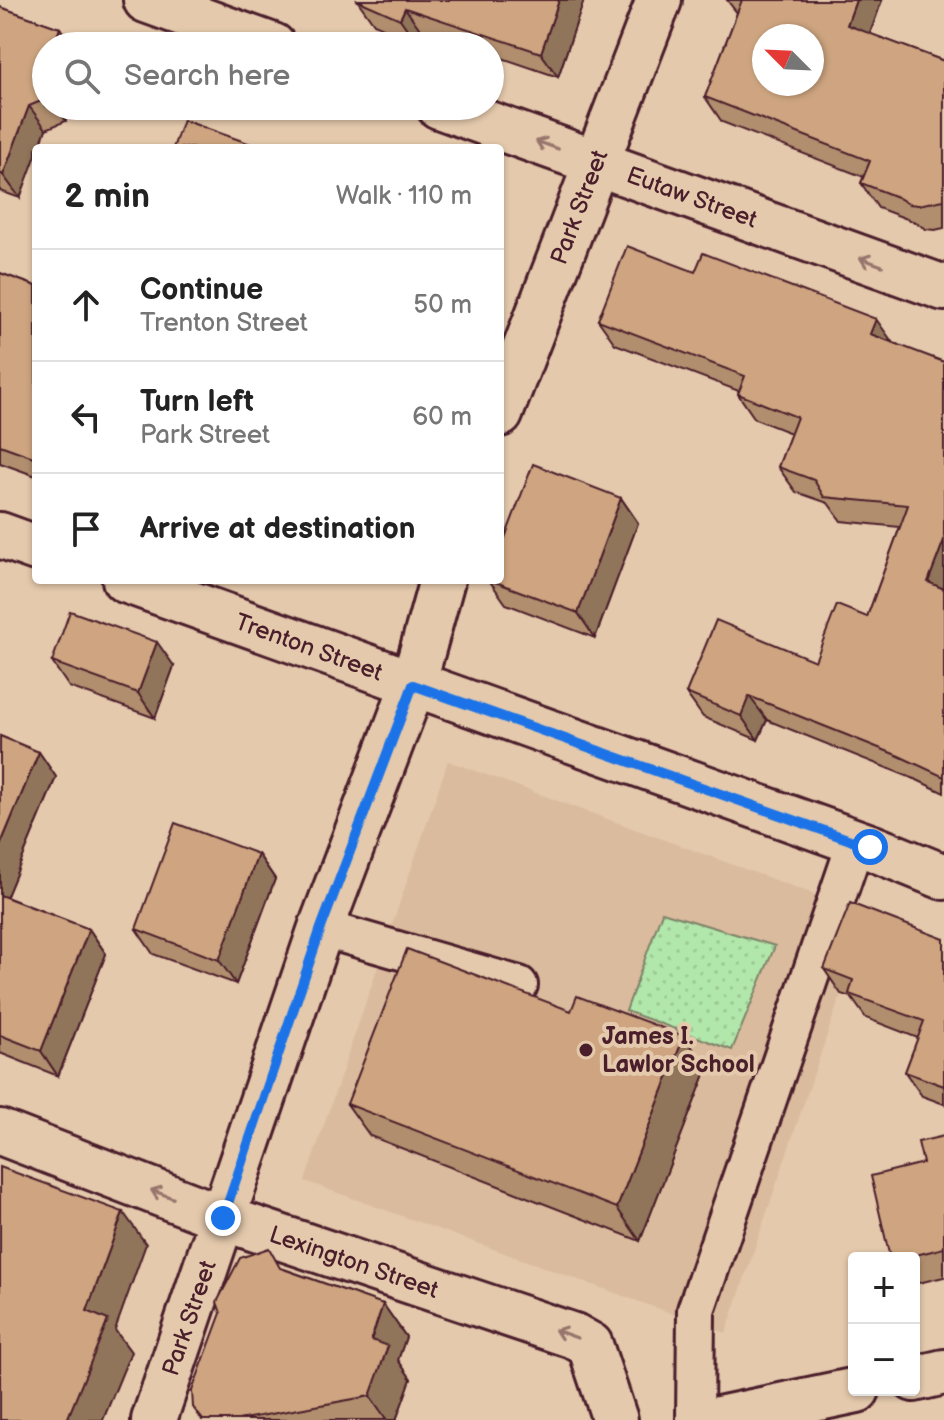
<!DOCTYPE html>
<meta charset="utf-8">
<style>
:root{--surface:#fff;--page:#f6f6f6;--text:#222;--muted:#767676;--line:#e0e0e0}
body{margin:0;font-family:"Balsamiq Sans",sans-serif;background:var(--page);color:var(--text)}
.controls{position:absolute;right:24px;bottom:24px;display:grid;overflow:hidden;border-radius:8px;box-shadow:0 2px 6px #0004}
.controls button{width:72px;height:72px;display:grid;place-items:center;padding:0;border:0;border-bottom:2px solid var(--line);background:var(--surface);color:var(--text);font:40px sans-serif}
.compass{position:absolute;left:752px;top:24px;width:72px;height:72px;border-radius:50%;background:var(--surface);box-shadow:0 2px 6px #0004;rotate:294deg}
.stop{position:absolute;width:24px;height:24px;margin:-18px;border:6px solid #1a73e8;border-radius:50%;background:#fff}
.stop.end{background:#1a73e8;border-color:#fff;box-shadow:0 2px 8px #0008}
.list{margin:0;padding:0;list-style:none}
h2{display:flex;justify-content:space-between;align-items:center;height:104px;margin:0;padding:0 32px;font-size:34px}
h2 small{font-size:26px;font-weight:400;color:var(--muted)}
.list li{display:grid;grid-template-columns:52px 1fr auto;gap:24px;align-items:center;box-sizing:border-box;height:112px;padding:0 32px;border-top:2px solid var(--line)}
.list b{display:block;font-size:30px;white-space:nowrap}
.list p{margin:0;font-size:26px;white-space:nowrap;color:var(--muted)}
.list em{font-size:26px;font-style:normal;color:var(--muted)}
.icon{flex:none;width:44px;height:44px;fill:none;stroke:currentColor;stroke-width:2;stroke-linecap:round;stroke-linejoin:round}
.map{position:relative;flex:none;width:944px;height:1420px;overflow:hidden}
.search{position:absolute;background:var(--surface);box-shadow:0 2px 6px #0004;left:32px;top:32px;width:472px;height:88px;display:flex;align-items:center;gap:20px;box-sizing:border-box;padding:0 28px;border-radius:44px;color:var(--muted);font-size:30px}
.panel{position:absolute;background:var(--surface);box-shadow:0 2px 6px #0004;left:32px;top:144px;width:472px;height:440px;border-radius:8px}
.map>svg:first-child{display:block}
</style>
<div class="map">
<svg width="944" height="1420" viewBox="0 0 944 1420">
<defs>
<pattern id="park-dots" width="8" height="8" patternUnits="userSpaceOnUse" patternTransform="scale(2)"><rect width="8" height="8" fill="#b1e7aa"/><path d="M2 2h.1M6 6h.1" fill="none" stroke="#9ac692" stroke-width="1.8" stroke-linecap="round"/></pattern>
</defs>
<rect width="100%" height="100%" fill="#e4c9ac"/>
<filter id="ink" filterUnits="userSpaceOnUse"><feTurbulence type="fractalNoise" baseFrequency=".0125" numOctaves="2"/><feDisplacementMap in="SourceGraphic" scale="16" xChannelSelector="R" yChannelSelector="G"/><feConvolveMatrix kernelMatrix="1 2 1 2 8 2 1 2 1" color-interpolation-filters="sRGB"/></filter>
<g filter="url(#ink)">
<path fill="#dabb9d" d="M448,761L868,914L726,1333L305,1181Z"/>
<path fill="url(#park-dots)" stroke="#7e836a" stroke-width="2" d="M662,912L775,946L732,1050L626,1011Z"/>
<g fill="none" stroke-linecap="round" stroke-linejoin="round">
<defs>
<g id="lane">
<path d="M321,928L519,985"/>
<path d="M695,1420L696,1310L856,842"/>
</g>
<g id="street">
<path d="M146,0L273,46"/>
<path d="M439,106L944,288"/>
<path d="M0,535L36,548"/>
<path d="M125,580L870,847L944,877"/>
<path d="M0,1132L223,1218L574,1336L590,1345L615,1420"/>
</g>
<g id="secondary">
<path d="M500,414L659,0"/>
<path d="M914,1379L944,1372"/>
<path d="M154,1420L321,928L413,685L442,580"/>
<path d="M714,1420L857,1390"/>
</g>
</defs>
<use href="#lane" stroke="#4a1f2b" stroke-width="42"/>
<use href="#street" stroke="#4a1f2b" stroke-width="50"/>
<use href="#secondary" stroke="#4a1f2b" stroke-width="50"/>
<use href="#lane" stroke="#e4c9ac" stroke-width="36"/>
<use href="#street" stroke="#e4c9ac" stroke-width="44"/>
<use href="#secondary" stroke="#e4c9ac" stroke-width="44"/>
</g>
<g fill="#b18e6e" stroke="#4a1f2b" stroke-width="2">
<path d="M357,0H584L558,77L490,54V46H465L422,32L417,43L374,24Z"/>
<path d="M727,0H882L870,34L944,61V228L935,230L926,229L915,222L878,208L861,183L864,177L722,122L705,97L737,13Z"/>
<path d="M0,7L60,28L72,46H46V106H62L66,121L46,129L39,148H36L20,198L0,191Z"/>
<path d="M695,272L944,362V793L917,780L767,720L758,740L703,717L686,693L815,661L867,617L900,527L841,521L828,503L796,492L778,467L791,433L755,419L738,394L739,391L615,344L598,320Z"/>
<path d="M0,273L36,286V476L0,463Z"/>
<path d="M621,498L638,523L595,638L506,604L489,580Z"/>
<path d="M52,662L174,666L155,718L69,687Z"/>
<path d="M0,736L39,752L56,777L6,897L89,929L106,954L58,1076L0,1053Z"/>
<path d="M258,854L275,879L236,984L153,954L136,929Z"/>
<path d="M944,939V1104L922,1096L905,1072L918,1038L866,1018L851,997L841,994L824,969Z"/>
<path d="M571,1011L684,1036L707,1069L640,1241L370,1136L347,1104Z"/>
<path d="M944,1136V1277L914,1284V1258H890L923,1163Z"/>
<path d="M284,1269L383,1304L406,1337L398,1360L411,1379L396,1420H202L193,1407Z"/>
</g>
<g fill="#90745a" stroke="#4a1f2b" stroke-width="2">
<path d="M559,0H584L558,77L541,53Z"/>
<path d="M856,0H882L864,50L847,25Z"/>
<path d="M405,8L422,32L417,43L400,19Z"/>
<path d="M60,28L72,46H53Z"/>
<path d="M29,106L46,129L39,148H36V155L20,198L3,175Z"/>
<path d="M56,106H62L66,121Z"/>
<path d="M876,319L893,343L870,334Z"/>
<path d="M621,498L638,523L595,638L578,613Z"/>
<path d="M944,540V605L928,582Z"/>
<path d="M157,642L174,666L155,718L138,693Z"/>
<path d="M749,696L767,720L758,740L741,716Z"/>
<path d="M39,752L56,777L0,913V846Z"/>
<path d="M258,854L275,879L236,984L219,960Z"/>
<path d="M89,929L106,954L58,1076L41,1051Z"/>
<path d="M684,1036L707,1069L640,1241L617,1208Z"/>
<path d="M123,1212L146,1244L115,1330L131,1352L103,1420H67L87,1311Z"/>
<path d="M383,1304L406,1337L398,1360L411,1379L396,1420H387L370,1396L371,1340Z"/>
</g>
<g fill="#cea580" stroke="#4a1f2b" stroke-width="2" fill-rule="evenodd">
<path d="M357,0H559L541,53L405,8L400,19Z"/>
<path d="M742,0H856L847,25L944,61V200L918,205L909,204L897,197L861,183L870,161L705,97ZM764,36H812V84H764Z"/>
<path d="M0,7L60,28L53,46H46V67L43,75L46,84V99L29,106L3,175L0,173Z"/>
<path d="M183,120L262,148H173Z"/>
<path d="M627,246L695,272L703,253L876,319L870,334L944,362V540L928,582L944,589V777L899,756L749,696L741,716L686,693L716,620L815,661L837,605L867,617L908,505L824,497L814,480L778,467L797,417L738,394L745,376L598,320Z"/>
<path d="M0,273L36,286V458L0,445Z"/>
<path d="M533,464L621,498L578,613L490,580H500V551Z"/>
<path d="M70,611L157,642L138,693L52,662Z"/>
<path d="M0,736L39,752L0,846Z"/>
<path d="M175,823L258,854L219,960L136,929Z"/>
<path d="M0,895L89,929L41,1051L0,1035Z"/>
<path d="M850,903L944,939V1086L905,1072L924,1021L849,994L853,980L824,969Z"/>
<path d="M407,949L571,1011L577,996L684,1036L617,1208L347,1104Z"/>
<path d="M944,1136V1248L904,1258H890L871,1176L923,1163L918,1142Z"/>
<path d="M0,1167L123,1212L87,1311L108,1320L67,1420H0Z"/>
<path d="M269,1248L280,1268L383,1304L371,1340L388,1346L370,1396L238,1420H203L193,1407L192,1391L221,1313L217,1302L240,1258Z"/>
</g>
<defs><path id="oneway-shaft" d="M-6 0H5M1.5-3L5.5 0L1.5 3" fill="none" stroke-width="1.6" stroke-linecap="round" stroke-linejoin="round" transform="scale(2)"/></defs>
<g stroke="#97746c">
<use href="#oneway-shaft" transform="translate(547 145) rotate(-160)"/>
<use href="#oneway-shaft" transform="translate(871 262) rotate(-160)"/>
<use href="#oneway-shaft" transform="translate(162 1194) rotate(-159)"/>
<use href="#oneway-shaft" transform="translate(566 1334) rotate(-160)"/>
</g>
</g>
<g fill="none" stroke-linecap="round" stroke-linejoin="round" filter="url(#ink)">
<path stroke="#1a73e8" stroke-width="10" d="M223,1218L321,928L413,685L870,847"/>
</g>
<circle fill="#4a1f2b" stroke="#e4c9ac" stroke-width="3" cx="586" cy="1050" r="8"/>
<g text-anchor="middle" stroke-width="8" stroke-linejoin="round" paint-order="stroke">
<g font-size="24" fill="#4a1f2b" stroke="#e4c9ac">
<text transform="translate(692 197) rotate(20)" y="8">Eutaw Street</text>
<text transform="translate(579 207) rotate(-69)" y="8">Park Street</text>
<text transform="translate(309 647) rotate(20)" y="8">Trenton Street</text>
<text transform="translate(354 1262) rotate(19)" y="8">Lexington Street</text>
<text transform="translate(189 1318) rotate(-71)" y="8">Park Street</text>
</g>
<g font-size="24" font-weight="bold" fill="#4a1f2b" stroke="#e4c9ac" text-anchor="start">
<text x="602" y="1044">James I.<tspan x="602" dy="28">Lawlor School</tspan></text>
</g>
</g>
</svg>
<div class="controls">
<button>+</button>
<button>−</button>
</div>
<svg class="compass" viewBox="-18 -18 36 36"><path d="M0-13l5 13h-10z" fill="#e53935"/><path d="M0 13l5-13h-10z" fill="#767676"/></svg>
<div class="stop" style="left:870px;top:847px"></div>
<div class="stop end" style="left:223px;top:1218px"></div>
<div class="search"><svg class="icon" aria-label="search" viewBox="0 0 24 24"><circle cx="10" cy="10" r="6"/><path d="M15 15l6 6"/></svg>Search here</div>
<section class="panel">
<h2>2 min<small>Walk · 110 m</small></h2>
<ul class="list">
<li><svg class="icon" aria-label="ahead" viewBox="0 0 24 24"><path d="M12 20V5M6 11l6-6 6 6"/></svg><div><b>Continue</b><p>Trenton Street</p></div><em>50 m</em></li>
<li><svg class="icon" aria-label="left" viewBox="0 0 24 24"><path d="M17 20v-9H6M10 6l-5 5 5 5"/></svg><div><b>Turn left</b><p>Park Street</p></div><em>60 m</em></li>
<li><svg class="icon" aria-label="arrive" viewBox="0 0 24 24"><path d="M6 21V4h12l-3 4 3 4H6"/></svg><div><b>Arrive at destination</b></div></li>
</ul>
</section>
</div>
